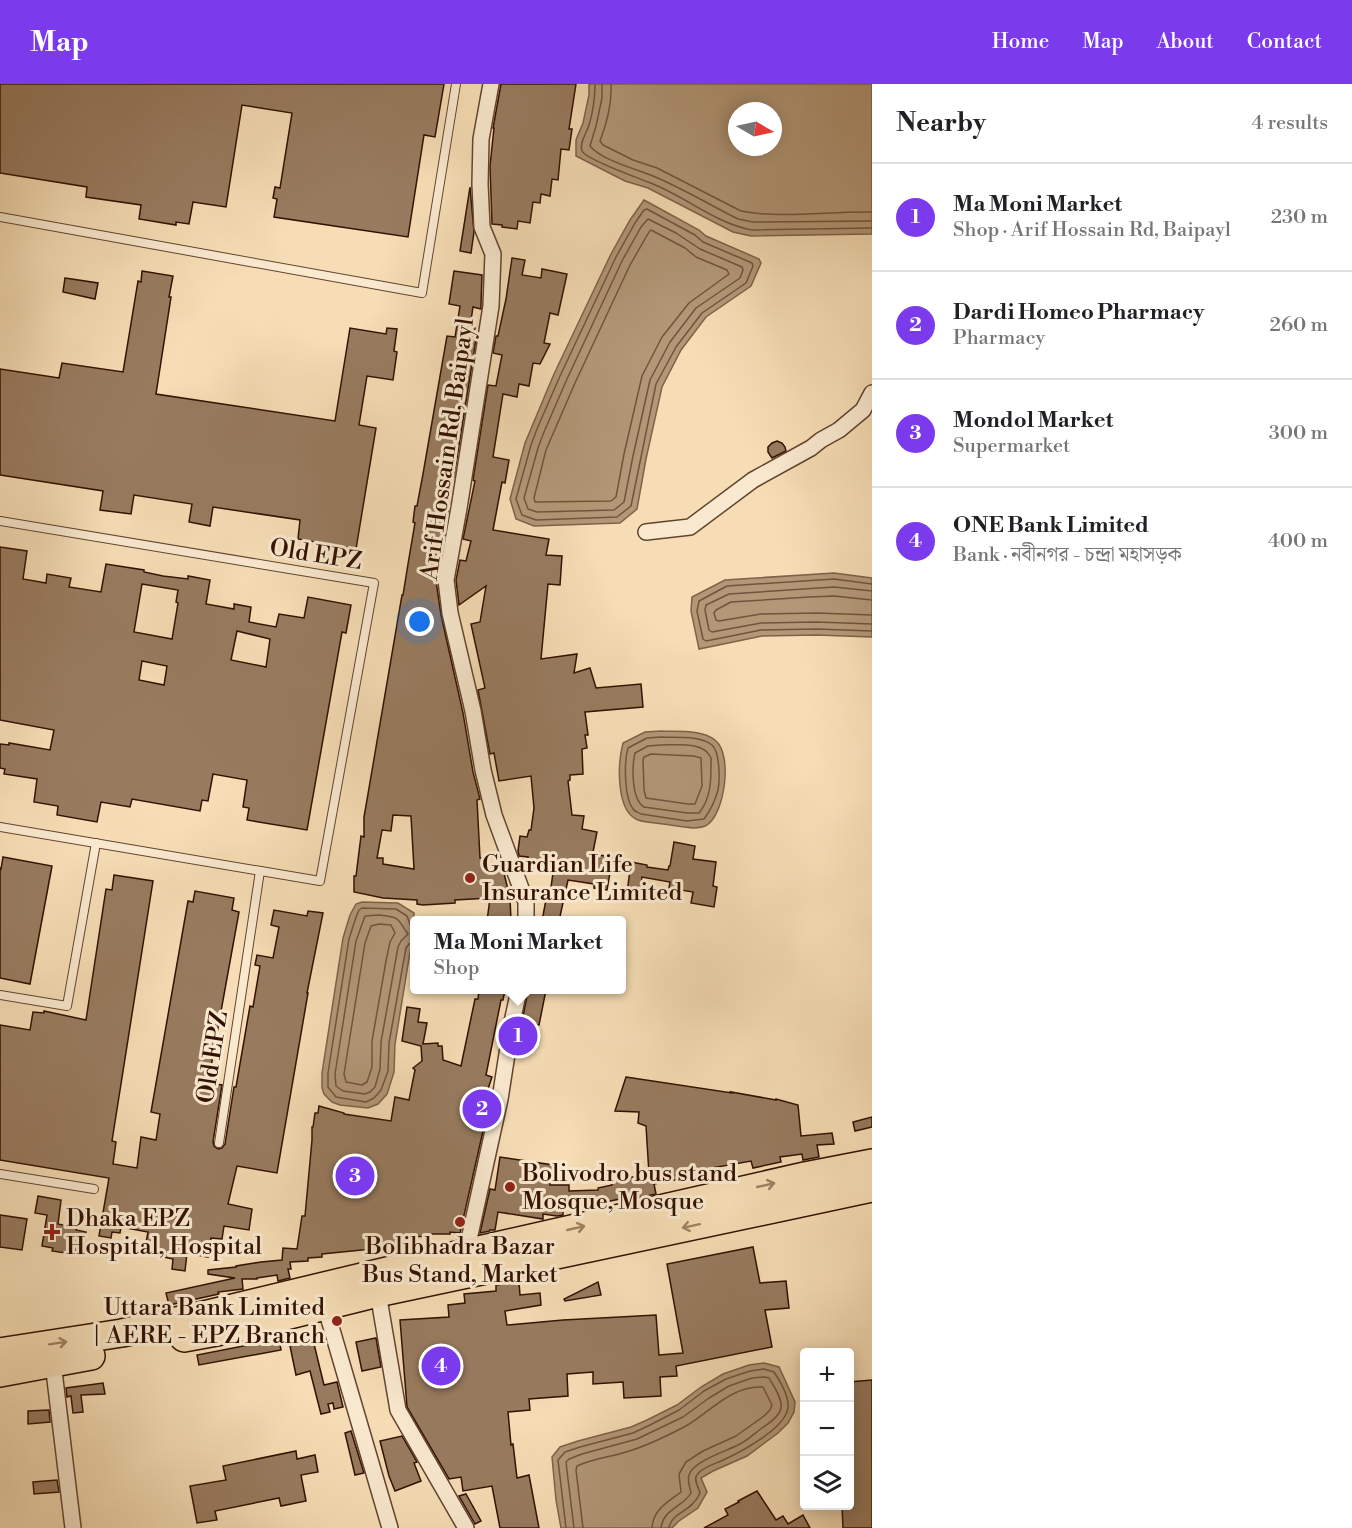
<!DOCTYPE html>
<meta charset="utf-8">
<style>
:root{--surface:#fff;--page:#f2f2f2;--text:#202124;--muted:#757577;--line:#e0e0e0;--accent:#7c3aed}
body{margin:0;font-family:"Libre Bodoni","Noto Serif Bengali",serif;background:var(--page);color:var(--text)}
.controls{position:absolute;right:18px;bottom:18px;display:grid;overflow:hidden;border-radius:6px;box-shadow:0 3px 15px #0003}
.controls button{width:54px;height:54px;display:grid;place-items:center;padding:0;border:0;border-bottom:2px solid var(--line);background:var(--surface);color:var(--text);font:30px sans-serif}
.compass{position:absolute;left:728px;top:18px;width:54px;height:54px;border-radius:50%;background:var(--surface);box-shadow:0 3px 15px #0003;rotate:99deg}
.you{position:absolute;left:420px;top:538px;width:21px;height:21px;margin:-15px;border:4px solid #fff;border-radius:50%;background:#1a73e8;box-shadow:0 0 0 9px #1a73e833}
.badge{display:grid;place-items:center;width:39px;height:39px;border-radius:50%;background:var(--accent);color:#fff;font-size:20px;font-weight:700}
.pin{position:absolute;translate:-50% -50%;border:3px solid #fff;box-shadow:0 2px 6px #0006}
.popup{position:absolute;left:410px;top:832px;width:216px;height:78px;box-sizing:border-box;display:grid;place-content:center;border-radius:6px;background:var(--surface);filter:drop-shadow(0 2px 4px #0005);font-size:20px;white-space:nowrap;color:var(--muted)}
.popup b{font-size:22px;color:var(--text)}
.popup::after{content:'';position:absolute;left:50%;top:100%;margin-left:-12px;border:12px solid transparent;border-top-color:var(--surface)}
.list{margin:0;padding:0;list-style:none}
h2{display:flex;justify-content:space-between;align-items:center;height:78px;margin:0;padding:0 24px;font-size:26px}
h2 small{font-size:20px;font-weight:400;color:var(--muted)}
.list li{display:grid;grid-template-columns:39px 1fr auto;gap:18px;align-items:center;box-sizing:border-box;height:108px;padding:0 24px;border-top:2px solid var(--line)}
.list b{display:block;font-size:22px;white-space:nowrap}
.list p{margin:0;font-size:20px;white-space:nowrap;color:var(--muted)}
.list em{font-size:20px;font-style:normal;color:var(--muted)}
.icon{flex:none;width:33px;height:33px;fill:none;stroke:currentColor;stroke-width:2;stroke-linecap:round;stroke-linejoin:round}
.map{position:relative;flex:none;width:872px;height:1444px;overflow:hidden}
header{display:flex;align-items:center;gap:36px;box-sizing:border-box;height:84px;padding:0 30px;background:var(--accent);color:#fff}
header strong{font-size:28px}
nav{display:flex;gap:33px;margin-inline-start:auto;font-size:21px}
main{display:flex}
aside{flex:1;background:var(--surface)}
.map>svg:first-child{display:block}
</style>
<header>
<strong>Map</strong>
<nav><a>Home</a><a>Map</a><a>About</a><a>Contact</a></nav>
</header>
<main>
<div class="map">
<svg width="872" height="1444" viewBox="0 0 872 1444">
<rect width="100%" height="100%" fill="#f6ddb5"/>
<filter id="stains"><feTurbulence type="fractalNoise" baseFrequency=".00333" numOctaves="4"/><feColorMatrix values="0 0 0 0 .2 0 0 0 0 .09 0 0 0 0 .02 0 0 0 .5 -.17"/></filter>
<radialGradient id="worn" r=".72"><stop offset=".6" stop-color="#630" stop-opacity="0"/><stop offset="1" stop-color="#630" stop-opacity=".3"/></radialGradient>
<g fill="#b39878" stroke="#7f6249" stroke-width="1.5" fill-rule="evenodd">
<path d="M589,0H872V150L751,152L733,148L648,104L625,97L576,72V56L583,39L589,11ZM737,27H773V63H737Z"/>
<path d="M644,116L699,146L706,152L759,175L761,179L751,202L706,233L681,266L662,303L646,375L637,425L620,439L534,442L516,435L510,415L525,359L554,290L611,170L630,136Z"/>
<path d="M834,489L872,494V553L816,551L762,552L699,565L691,527L692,513L725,496Z"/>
<path d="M661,647C677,648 701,645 715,656C733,670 725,729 707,741C697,747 680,742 670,741C660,739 647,739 638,736C615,727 618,678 623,659L645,648Z"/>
<path d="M362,818L398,819L414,829V844L395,960L394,988L387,1010L378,1020L368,1024L340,1021L332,1018L324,1010L322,1004V989L343,854L350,831L356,820Z"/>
<path d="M764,1279L779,1283L795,1318L794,1328L788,1339L778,1349L747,1372L713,1387L701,1394L707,1408L698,1424L679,1437L672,1444H561L556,1416L552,1373L560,1363L578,1357L631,1343L647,1336L677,1321L701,1303L723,1290L749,1281Z"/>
</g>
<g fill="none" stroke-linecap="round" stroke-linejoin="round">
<g stroke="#72543d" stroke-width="1.5">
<path d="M595,0C595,13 593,28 589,41C587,48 579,59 582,67C585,75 638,94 648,98C684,111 714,139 752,146L872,144"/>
<path d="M602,0V14L596,42L590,62C601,76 636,85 653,92C682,104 710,121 738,135L753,138L872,137"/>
<path d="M611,0C612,20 607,39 600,57L603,61L633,76L657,84L741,127C782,135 830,127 872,128"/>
<path d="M647,125L695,151L703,158L752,179L753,182L746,199L702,229L676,263L656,300L631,422L617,433L536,436L522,431L516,415L531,361L537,345L560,292L616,173L635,139L644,126Z"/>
<path d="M648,135L676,149L700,165L742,183L743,186L740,194L696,224L670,258L650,296L633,372L624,418L614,426L537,428L528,425L524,414L538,364L544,348L567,295L622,177L641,143Z"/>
<path d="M651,146L685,164L696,173L727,186L729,190L689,219L662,253L642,292L624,370L616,413L611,417L535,418L534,414L546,366L575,299L630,181L649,148Z"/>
<path d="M872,500L834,495L727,502L699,517L697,527L703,555L706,557L761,546L816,545L872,547"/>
<path d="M872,507L834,503L729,510L706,521L705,526L709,546L712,548L761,539L816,538L872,540"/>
<path d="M872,516L834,512L809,513L731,518L716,526L714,529L716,536L719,537L761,530L817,529L872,531"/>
<path d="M661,653C676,654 699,651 712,661C720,668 720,696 718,706C715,717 710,727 704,735L687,737L641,730C638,728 635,728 633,725C624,713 624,678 628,664L647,654Z"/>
<path d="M661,661C676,661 704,657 711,674C711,694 712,713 699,729H687L644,723C631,715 632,682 635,669L648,662Z"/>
<path d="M651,670L694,672L701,674L702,702L695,720H688L646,714L644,706L643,676L644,673Z"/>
<path d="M379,831C400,833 397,834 408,850L401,857L398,863L381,958L380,985L375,1003L370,1008L365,1010L343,1007L336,1002L335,990L356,857L365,832Z"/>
<path d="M379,840L391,841L395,849L390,858L386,877L372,957V983L367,998L362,1001L346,998L344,990L365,859L371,842Z"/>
<path d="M414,842L410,840L407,832L396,825L362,824L359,826L356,833L349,855L328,989V1003L336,1013L366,1018L374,1014L381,1006L388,987L389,959L406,864L409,860L414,859"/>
<path d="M566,1444L558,1376L565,1368L580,1363L633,1349L650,1341L679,1326L704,1307L726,1295L750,1287L764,1285L774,1288C780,1297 789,1311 788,1323C787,1344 739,1369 721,1377C714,1380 701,1384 697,1391C693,1396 699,1404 700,1409C698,1412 697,1416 694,1418C687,1428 671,1430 669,1444"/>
<path d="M574,1444L567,1387L566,1378L569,1375L582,1370L637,1355L683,1333L709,1314L729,1302L752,1294L764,1293L769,1294C773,1301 783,1315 781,1324C779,1333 769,1339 762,1344C755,1349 748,1356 740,1360C727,1367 693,1377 689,1391C687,1397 690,1403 691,1409C683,1423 663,1425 661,1444"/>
<path d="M583,1444L576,1386L577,1382C592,1375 610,1373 626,1368C647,1362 667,1352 686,1342C710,1328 732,1301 763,1303L772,1321L770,1326L764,1332L736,1352L703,1367L686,1378L679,1390L681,1408C668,1418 653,1425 652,1444"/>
</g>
</g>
<g fill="#987b5f" stroke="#321102" stroke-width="1.5" fill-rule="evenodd">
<path d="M0,0H444L435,53L424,51L408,153L274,133L277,115L273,114L275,103L280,104L292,29L242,21L226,123L193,118L189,140L176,138V141L139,135L141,121L86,113L87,103L0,89Z"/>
<path d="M501,0H576L569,45H572L569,66L561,65L558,96L552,95L550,112L541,110L540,119L533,118L530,139L518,137L517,145L502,143V141L492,140L490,82L494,44H493Z"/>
<path d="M470,103L474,148L471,169L460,167Z"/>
<path d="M512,174L525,176L522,191L541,194L542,185L567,190L558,231L550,229L544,259L550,260L540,280L533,279L529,302L519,300L517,313L503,310L493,373L509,376L505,399L502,398L493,446L549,455L546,471L562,472L560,501L548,500L541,575L577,570L574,589L590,584L596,604L641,600L643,623L585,628L588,651H585L587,664L582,665L583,690L570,691V696L568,697L572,731L584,732L582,745L597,748L593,768H599V771L619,774L617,784L611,783L607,806L594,804V800L568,796L559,837H542L547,810H550L553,789L526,785L528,773L519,772L518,767L520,752L527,753L529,746H531L534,724L531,692L499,697L494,669L490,670L478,606L485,604L471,540L480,538L486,502L459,521L456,496L460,476L466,477L471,457L463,455L475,397L473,396L488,301L496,302L502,271L493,269L496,252H498L506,215Z"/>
<path d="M142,187L173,192L169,213H171L156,310L335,337L350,244L386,250L387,244L397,245L394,267L397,268L393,296L367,292L359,341L376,344L356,465L298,455L300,436L213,423L210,442L189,438L192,420L134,411L131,430L100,426L103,407L0,391V285L59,294L62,279L123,288L138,197L141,198Z"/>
<path d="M454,187L482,191L481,221V225L473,223L470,243L475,244L474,248L477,249L454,393L447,392L442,424L449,425L440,472L436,497L441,531L463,629L473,688L480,715L477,716L480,774L487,773L488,789L503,785L510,814L511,837H487L490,814L455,816V819L423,821L417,820V816L383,814L354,808V792H356L361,752L364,753V733L368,710L402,511H403L408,480L415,439L413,438L415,422H417L423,390L447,252L455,253L460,222L449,220ZM393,731L411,732L414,785L383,780V774H377L382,746L391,747Z"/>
<path d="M65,194L98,199L95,215L63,208Z"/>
<path d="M777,357L782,359L785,363L786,367L772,374L768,368V363L772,359Z"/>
<path d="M0,463L27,467L23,495L46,499L47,490L71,494L69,503L101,508L106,480L144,486V488L163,492L188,495V492L210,496L206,520L234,525V520L251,523L249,538L276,543L279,530L304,534L308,513L351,521L346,549L342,548L307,746L247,736L249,724L243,723L247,696L213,690L208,717L202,716L200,727L132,715L130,723L101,718L97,738L57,731L58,722L34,718L37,695L4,690L5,685L0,684V660L9,661V659L50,666L54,646L0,636ZM142,500L178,506L176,518L178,519L172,555L134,548ZM237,547L270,555L266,583L231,576ZM142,577L167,582L164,601L139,596Z"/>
<path d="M674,758L695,762L693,775L716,778L713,802L717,803L714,823L691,819L693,808L669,804L670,798L642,793L638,818L626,817L631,778L647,781V783L668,786L669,782H670Z"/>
<path d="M3,773L52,782L30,900L0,894V784L1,785Z"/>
<path d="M114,791L153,797L112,1057L116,1058L113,1080L137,1084L141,1053L156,1056L160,1030L151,1028L188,817L193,818L195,807L234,814L232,826L239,828L208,999L222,1001L213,1058L214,1062L218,1065L222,1064L225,1060L234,1003H236L250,922L253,923L260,882L255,881L257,871L273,874L279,843L271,841L274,826L307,832L308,827L323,829L307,909H308L277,1089L237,1082L228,1120L252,1125L249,1146L224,1142L222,1155L211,1154L208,1173L187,1169L185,1187L172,1185L173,1175L144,1169L148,1148L121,1143L120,1149L112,1148L111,1154L99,1152L109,1094L0,1076V941L30,946L33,928L44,929V927L86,936L106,805L112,806Z"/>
<path d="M479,906H505L503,916H501L486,991L492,993L485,1014L490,1016L460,1149L450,1148V1150H428V1152L412,1153L413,1156L392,1163L322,1170V1173L308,1174V1177L290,1178L291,1185H288L290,1194L278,1197L277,1191L257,1194V1195H242L243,1205L218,1208L219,1210L169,1221L166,1209L235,1194L208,1190V1186L236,1183V1182L261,1178L282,1176L283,1164L297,1165L302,1132H305L312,1056V1043H313L315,1029H318L319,1022L344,1029V1030L391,1037L395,1013L409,1016L415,986L413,984L422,977L421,962L402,957L407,923L420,925L418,938L427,939L423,960L438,959V962H442L443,976L461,982L475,915H478Z"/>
<path d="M528,906H546L539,941L522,938Z"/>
<path d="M626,993L732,1009L731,1008L776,1016V1015L798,1021L801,1052L832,1049L834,1060L817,1061L819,1073L803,1076L802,1070L780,1073L781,1078L753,1084L751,1077L700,1086L701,1091L654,1100L656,1110L642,1113L630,1114V1113L576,1124H563V1131L557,1132L543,1130V1135L498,1128L495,1146H490V1147L480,1149L490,1105L495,1106L500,1073L553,1081L550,1101H569V1107L598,1106V1104L612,1101L611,1097L649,1090L646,1042L638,1039L639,1028L615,1027Z"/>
<path d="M872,1033V1043L855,1047L853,1038Z"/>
<path d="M38,1112L61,1116L58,1140L76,1144V1146L86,1148L82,1168L73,1166L72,1170L52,1167L53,1164L42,1162L47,1131L35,1129Z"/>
<path d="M0,1131L27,1135L22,1166L0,1163Z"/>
<path d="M753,1163L760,1199L786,1197L789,1224L765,1226L772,1263L676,1282L677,1292L660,1293L661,1312L624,1314L623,1298L593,1300V1288L567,1290L568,1312L529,1315L530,1326L508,1328L511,1361L513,1360L517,1394L529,1391L539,1444H500L492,1402L463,1407L461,1393L449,1395L407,1323L400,1236L449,1233L448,1221L465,1219L464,1210L496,1207V1201L519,1198L520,1211L540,1209L541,1221L505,1227L507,1241L563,1236L656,1231L659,1271L683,1269L667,1180Z"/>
<path d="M598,1198L601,1211L565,1217L564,1215Z"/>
<path d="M376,1254L381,1283L362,1287L356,1258Z"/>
<path d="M279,1255L281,1266L199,1281L197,1271Z"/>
<path d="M313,1256L324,1301L337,1298L343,1323L334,1325L333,1319L328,1320L330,1328L321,1330L310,1287L296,1291L290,1262Z"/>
<path d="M872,1296V1444H843L842,1422H849V1298Z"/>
<path d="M103,1299L105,1310L81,1311L83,1328L73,1329L71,1312L67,1313L66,1304Z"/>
<path d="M49,1326L50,1338L28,1340V1327Z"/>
<path d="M351,1347L364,1389L355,1391L345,1349Z"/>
<path d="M402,1352L417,1378L414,1379L421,1397L395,1407L389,1392L380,1357Z"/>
<path d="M296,1367L297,1375L315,1371L318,1388L301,1391L306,1417L281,1422L279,1414L215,1427L217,1436L197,1439L190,1402L226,1396L223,1382Z"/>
<path d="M57,1396L59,1408L34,1410L33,1398Z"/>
<path d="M757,1407L776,1436L783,1432L788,1440L803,1431L810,1444H704L728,1431L725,1425L739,1418L738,1417Z"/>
<path d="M466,1410L481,1437L475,1440L459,1412Z"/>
</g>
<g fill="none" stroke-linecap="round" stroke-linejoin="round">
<defs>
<g id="lane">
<path d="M0,133L422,209L456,0"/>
<path d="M0,437L374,499L320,797L0,743"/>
<path d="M0,911L67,922L96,759"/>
<path d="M219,1059L260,787"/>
<path d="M0,1090L94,1105"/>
</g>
<g id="street">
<path d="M491,0L481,55L480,100L482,143L493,170L491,222L459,424L446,496L450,529L473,627L483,686L494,731L526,818V836"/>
<path d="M646,448L690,443L753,396L811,364L821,356L839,346L863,326L872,309"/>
<path d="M466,1169L500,1015L512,938L519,906"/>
<path d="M378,1209L398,1326L466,1444"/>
<path d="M325,1222L390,1444"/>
<path d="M53,1279L73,1444"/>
</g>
<g id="highway">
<path d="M184,1254L233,1245L382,1208L872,1104"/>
<path d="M0,1268L122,1249L204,1231L399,1184L805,1092L872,1079"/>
<path d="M0,1289L91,1272"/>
</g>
</defs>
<use href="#lane" stroke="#63442f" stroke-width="10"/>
<use href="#street" stroke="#63442f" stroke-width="18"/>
<use href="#highway" stroke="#321102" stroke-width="30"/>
<use href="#lane" stroke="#f9e9cf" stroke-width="8"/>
<use href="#street" stroke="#f9e9cf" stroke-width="15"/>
<use href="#highway" stroke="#f6ddb5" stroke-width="27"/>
</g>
<defs><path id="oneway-shaft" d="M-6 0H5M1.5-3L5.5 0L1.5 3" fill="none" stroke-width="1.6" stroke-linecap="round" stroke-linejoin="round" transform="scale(1.5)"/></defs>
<g stroke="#9e8164">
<use href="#oneway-shaft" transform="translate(766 1101) rotate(-13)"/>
<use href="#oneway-shaft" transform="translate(691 1142) rotate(168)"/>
<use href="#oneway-shaft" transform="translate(576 1144) rotate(-13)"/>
<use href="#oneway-shaft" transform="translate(58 1259) rotate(-9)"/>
</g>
<g fill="#8f2418" stroke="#f9e9cf" stroke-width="2">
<circle cx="470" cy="794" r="6"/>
<circle cx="510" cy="1103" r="6"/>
<circle cx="460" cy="1138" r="6"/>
<path d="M49 1139h6v6h6v6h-6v6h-6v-6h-6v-6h6z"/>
<circle cx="337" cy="1237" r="6"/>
</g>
<g text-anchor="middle" stroke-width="6" stroke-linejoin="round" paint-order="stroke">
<g font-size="24" fill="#321102" stroke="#f9e9cf">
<text transform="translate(447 365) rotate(-82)" y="8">Arif Hossain Rd, Baipayl</text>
<text transform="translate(316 470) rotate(9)" y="8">Old EPZ</text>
<text transform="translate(212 973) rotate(-81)" y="8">Old EPZ</text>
</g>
<g font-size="24" fill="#321102" stroke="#f9e9cf" text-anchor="start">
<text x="482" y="788">Guardian Life<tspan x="482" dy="28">Insurance Limited</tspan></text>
<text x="522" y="1097">Bolivodro bus stand<tspan x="522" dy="28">Mosque, Mosque</tspan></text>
<text x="66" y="1142">Dhaka EPZ<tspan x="66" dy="28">Hospital, Hospital</tspan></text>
<text x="460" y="1170" text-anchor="middle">Bolibhadra Bazar<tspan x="460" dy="28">Bus Stand, Market</tspan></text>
<text x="325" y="1231" text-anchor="end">Uttara Bank Limited<tspan x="325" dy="28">| AERE - EPZ Branch</tspan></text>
</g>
</g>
<rect width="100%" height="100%" filter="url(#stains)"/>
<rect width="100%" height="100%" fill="url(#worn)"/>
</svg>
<div class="controls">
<button>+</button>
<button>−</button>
<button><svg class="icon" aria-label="layers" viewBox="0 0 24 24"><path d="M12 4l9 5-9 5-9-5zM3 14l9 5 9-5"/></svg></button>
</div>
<svg class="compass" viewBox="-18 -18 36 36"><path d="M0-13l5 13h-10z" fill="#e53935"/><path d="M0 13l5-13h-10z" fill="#757577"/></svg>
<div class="you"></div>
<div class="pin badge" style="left:518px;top:952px">1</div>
<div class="popup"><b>Ma Moni Market</b>Shop</div>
<div class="pin badge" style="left:482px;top:1025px">2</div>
<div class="pin badge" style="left:355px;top:1092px">3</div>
<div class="pin badge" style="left:441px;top:1282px">4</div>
</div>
<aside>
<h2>Nearby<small>4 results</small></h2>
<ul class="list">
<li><span class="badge">1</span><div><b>Ma Moni Market</b><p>Shop · Arif Hossain Rd, Baipayl</p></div><em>230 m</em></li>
<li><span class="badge">2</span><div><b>Dardi Homeo Pharmacy</b><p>Pharmacy</p></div><em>260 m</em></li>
<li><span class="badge">3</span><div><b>Mondol Market</b><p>Supermarket</p></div><em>300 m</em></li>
<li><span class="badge">4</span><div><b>ONE Bank Limited</b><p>Bank · নবীনগর - চন্দ্রা মহাসড়ক</p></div><em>400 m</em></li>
</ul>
</aside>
</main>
